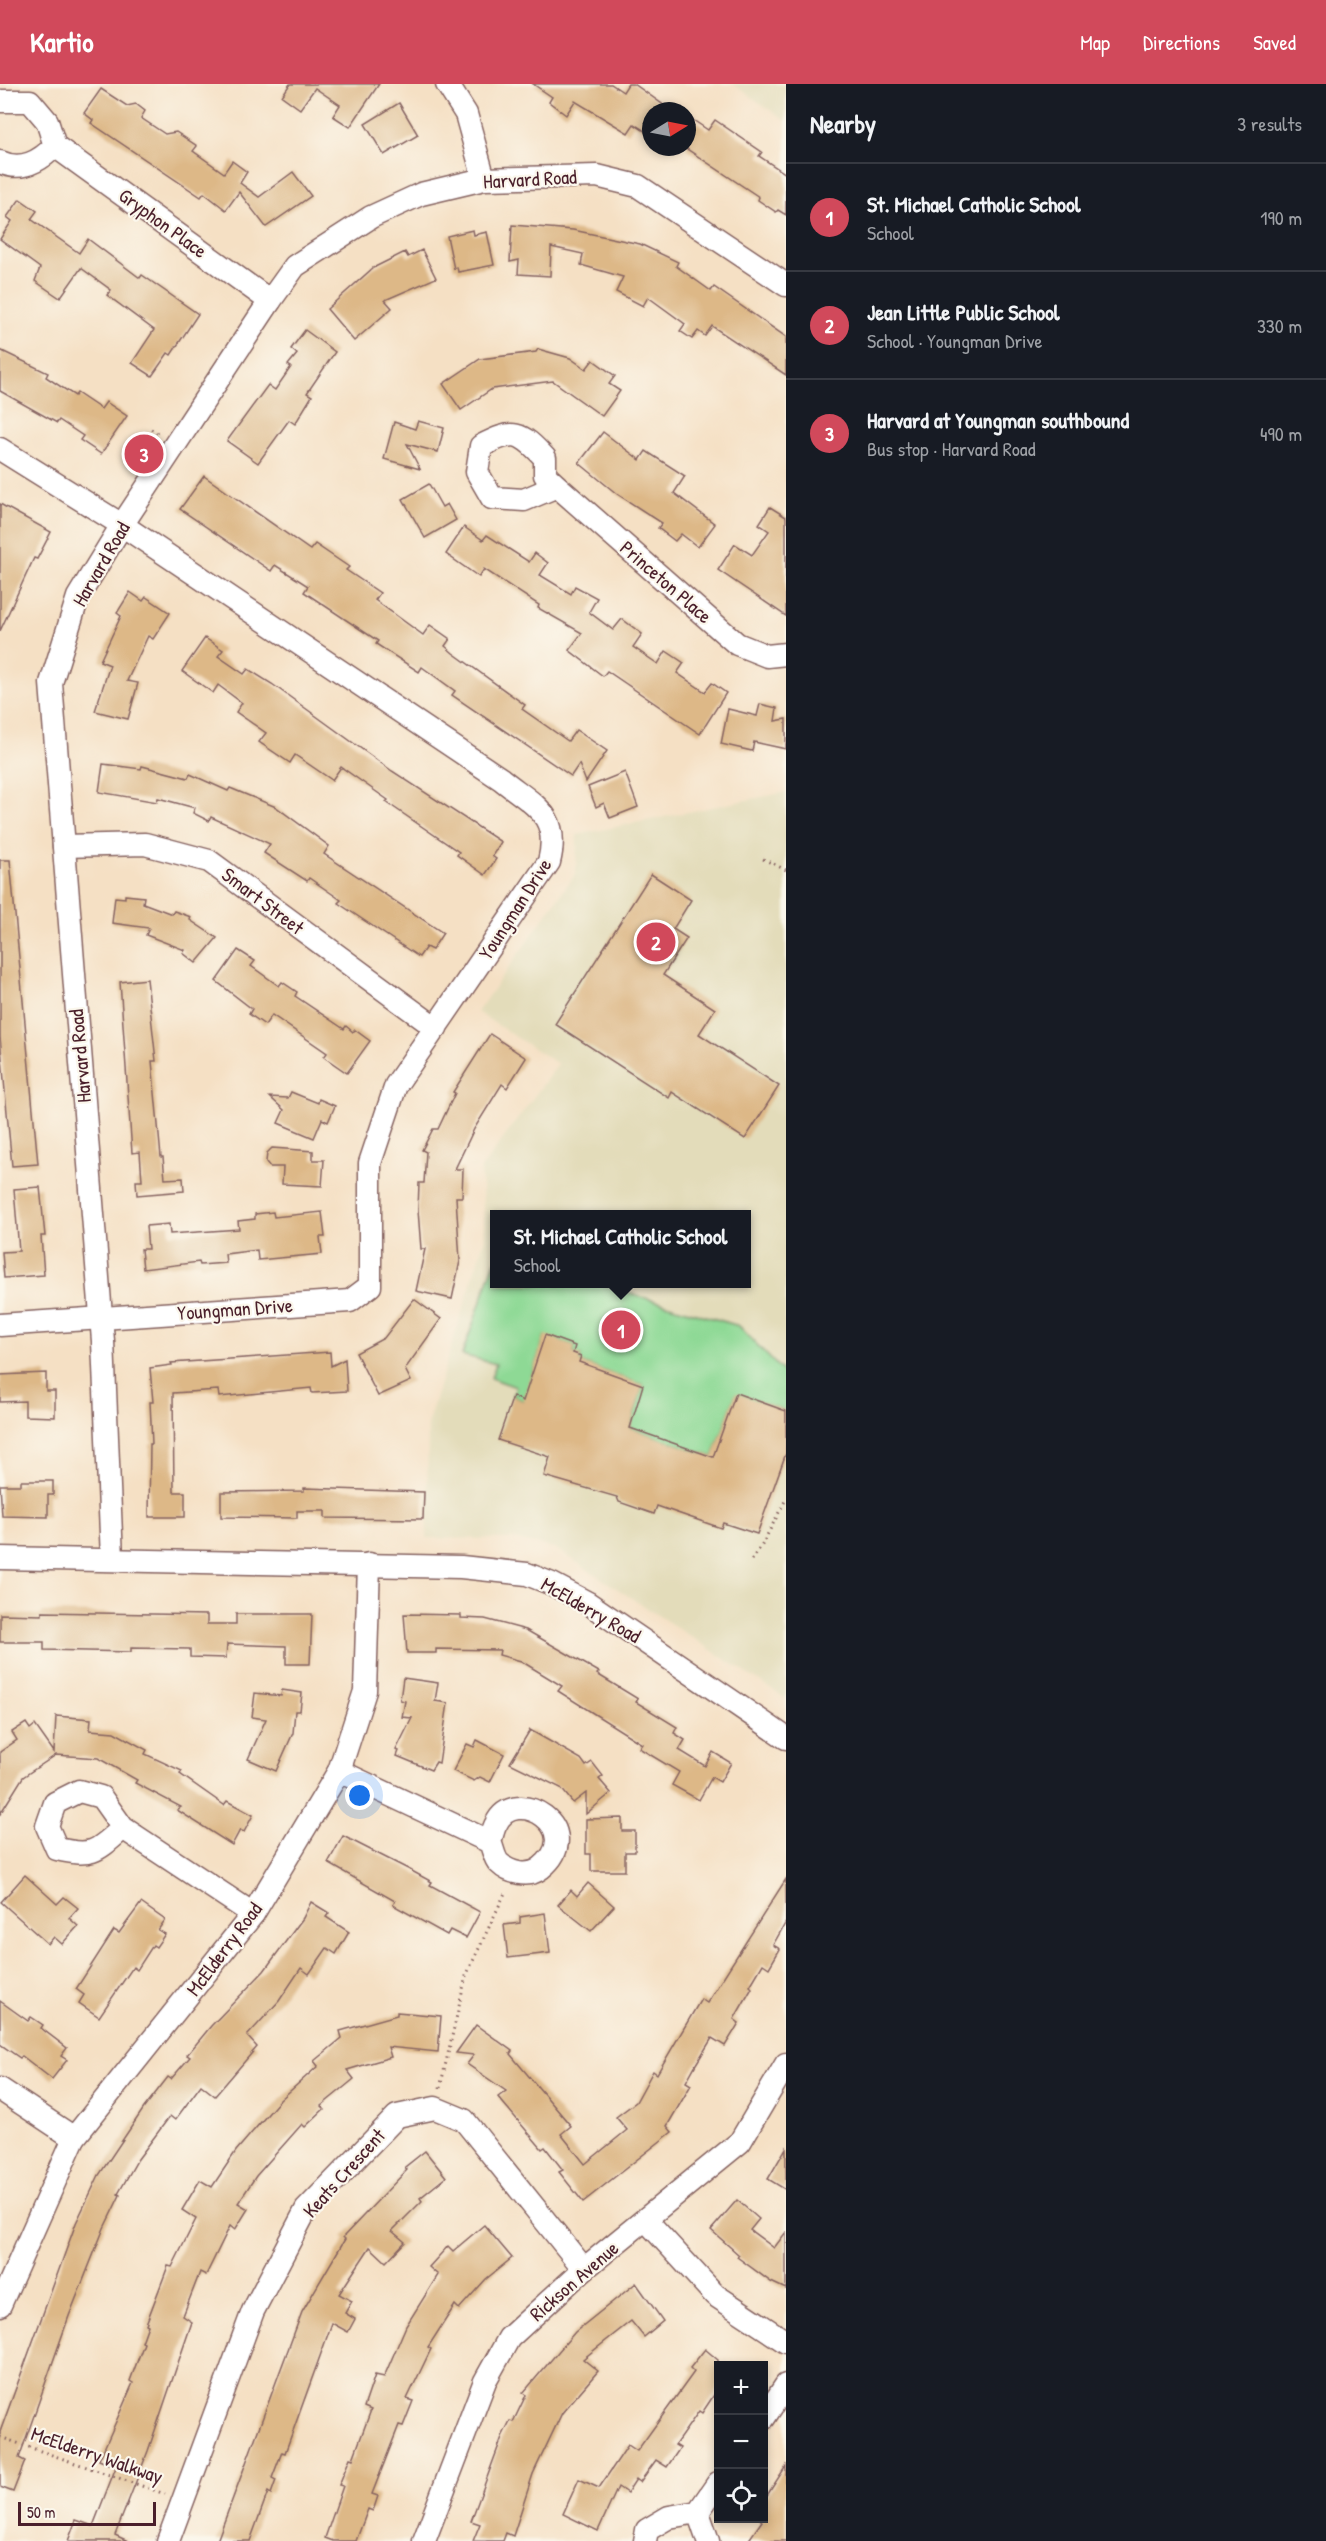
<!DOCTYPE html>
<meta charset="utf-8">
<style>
:root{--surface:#171b24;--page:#20242c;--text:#f1f3f6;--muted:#9ea1a6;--line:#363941;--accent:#d1495b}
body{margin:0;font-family:"Patrick Hand",sans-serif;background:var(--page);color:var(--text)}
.controls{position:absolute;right:18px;bottom:18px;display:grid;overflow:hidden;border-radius:0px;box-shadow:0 3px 9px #0003}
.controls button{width:54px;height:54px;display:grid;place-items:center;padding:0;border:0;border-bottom:2px solid var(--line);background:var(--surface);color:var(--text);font:30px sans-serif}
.compass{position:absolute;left:642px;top:18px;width:54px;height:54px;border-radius:50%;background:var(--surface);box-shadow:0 3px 9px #0003;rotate:80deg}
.scale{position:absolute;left:18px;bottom:15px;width:138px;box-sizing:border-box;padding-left:6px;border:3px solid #4a1f2b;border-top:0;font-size:16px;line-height:21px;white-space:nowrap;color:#4a1f2b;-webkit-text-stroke:4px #fbf7ec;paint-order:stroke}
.you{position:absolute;left:360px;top:1712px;width:21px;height:21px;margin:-15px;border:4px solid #fff;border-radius:50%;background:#1a73e8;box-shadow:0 0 0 9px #1a73e833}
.badge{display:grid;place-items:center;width:39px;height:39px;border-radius:50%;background:var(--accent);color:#fff;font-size:20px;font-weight:700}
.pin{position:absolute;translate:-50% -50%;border:3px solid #fff;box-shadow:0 2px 6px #0006}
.popup{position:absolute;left:490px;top:1126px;width:261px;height:78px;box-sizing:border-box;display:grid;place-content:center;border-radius:0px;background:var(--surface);filter:drop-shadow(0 2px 4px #0005);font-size:20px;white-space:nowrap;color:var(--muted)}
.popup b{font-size:22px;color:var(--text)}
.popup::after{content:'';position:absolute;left:50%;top:100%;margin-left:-12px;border:12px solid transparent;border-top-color:var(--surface)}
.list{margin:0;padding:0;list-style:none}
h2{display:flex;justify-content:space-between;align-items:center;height:78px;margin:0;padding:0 24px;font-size:26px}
h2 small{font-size:20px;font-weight:400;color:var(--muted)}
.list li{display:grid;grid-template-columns:39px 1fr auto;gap:18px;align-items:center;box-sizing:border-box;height:108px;padding:0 24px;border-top:2px solid var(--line)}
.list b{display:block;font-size:22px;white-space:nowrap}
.list p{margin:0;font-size:20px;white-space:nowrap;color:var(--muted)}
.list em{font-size:20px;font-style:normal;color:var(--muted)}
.icon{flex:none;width:33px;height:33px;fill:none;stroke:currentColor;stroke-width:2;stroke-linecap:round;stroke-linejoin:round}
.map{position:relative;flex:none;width:786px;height:2457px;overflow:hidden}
header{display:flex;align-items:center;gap:36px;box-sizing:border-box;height:84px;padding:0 30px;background:var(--accent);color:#fff}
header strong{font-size:28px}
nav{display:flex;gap:33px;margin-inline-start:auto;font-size:21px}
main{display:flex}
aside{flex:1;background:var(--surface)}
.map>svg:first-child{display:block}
</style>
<header>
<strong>Kartio</strong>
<nav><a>Map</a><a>Directions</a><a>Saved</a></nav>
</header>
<main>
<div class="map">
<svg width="786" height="2457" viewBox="0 0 786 2457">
<rect width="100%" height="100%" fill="#fbf7ec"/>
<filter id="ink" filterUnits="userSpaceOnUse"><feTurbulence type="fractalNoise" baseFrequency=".0167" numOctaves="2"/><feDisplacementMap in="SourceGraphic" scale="12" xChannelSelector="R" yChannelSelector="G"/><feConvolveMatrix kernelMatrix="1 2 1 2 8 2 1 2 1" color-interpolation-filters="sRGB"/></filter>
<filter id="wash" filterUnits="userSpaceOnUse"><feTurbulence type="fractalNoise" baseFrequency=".008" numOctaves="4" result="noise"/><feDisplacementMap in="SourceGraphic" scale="24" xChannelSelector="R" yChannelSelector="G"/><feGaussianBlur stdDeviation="1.35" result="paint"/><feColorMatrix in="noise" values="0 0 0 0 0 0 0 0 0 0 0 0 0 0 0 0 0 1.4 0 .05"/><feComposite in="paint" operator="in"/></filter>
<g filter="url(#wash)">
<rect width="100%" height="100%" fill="#f5e0c4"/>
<g fill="#e3dcba" fill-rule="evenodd">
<path d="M733,0H786V37Z"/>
<path d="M786,708V1615L555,1464L513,1455L427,1454L428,1338L485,1154L481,1085L558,980L477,928L576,789L577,751ZM495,1130H747V1200H495Z"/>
</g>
<path fill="#8ed995" stroke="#6c7c60" stroke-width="1.5" d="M495,1177V1200H599L739,1242L786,1291V1327L736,1310L713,1373L630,1344L643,1301L579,1278L581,1272L573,1269L575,1262L545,1252L523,1317L513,1312L516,1303L491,1294L496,1280L462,1271Z"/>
<g id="blocks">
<g fill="#ddb887">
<path d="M290,0H379L350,43L333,32L340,21L315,4L300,25L282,12Z"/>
<path d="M533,0H611L623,8L628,0H634L672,27H651V51L634,40L628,49L575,17L566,31L549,18L552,13Z"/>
<path d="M101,5L127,22L136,20L145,27L141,34L165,50L176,48L197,62L193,67L224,89L232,77L247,88L240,99L259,113L293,88L311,112L266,143L239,108L226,126L204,109L201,113L91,39L93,36L84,29Z"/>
<path d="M399,19L418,51L384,71L365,40Z"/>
<path d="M687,32L708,46L715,36L762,68L759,72L786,90V131L778,126L776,128L758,116L759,113L687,65Z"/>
<path d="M20,115L37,127L31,135L79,169L88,155L140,194L142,191L198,230L171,271L168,269L152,292L132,279L154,246L107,211L111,206L81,184L60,214L35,197L40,184L0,155L12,137L7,133Z"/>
<path d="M512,141L573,146L640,160L678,178L676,182L711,207L714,203L786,253V291L712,242L705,252L698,247L692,255L680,247L685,240L648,213L643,222L616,208L623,193L581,181L583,170L551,163L550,192L518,190L519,176L510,178Z"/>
<path d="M473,146L474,151L487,148L494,181L458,188L457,183L454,185L447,152Z"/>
<path d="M422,166L436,194L385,216L392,224L354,257L327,225L373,184L405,168L408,173Z"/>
<path d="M305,246L335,268L307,309L312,312L295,340L289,336L258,379L227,357L268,301L275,306L291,283L288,281L297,270L291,265Z"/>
<path d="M538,265L570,274L586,285L593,276L615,292L609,300L620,307L602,332L553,297L492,305L461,326L443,300L480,275L536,268Z"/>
<path d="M0,266L48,289L46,293L75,312L77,309L101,325L106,318L127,332L101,370L80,356L83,352L59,336L57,339L0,307Z"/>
<path d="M418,337L444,344L438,368L407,360L420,385L384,375L394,338L415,345Z"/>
<path d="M603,348L640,376L646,367L685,392L674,409L715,440L698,463L681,450L675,457L658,444L662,439L617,410L579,379Z"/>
<path d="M204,392L310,466L315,460L349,483L346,486L380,509L375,516L423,551L430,541L450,555L445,562L453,569L525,621L522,625L568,657L576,646L607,667L586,698L579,680L571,692L452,611L455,607L422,583L419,588L376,560L378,557L304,508L308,502L275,481L271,487L180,425Z"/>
<path d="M429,400L442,423L447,420L456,436L425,454L403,415Z"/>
<path d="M0,420L51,448L37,475L34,474L0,547Z"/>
<path d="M770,423L786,433V532L718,486L735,460L752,471L769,447L759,440Z"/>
<path d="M464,443L483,456L487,451L529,478L535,469L548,479L540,491L571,510L575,502L597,514L589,528L613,546L622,535L642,550L633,563L658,580L666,567L684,579L677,589L705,608L712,599L726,609L700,650L607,587L603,592L569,566L582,549L538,524L539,521L484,485L479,493L446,470Z"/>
<path d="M130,508L143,517L146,513L170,529L153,555L148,552L127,597L138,599L128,635L95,627L110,581L100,577L121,532L117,529Z"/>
<path d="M205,554L223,566L218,572L244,590L248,585L272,600L392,687L501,758L492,772L496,775L485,791L457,771L459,768L386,718L388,716L341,683L332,696L295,671L290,679L259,658L266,649L236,628L242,619L218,601L213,609L182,587Z"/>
<path d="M760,620L777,624L775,637L786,635V665L754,658L752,667L721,660L728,625L757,632Z"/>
<path d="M103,680L141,685L142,682L188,694L190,690L228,707L230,704L276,723L329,762L324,770L443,849L432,866L426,863L419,873L338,819L341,816L309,794L307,797L264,769L270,760L211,733L209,737L193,729L195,724L158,714L157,718L99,708Z"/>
<path d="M625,688L638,723L610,734L604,719L596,723L588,703Z"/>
<path d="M0,776H10L38,1080L12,1082L0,953Z"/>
<path d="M651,790L691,816L673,845L687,854L663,891L715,925L699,950L779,1002L745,1055L672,1008L669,1014L555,940Z"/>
<path d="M125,811L144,813L143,819L172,830L174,827L191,833L190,836L217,854L196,879L183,869L185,866L146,851L149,844L112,839L115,813L125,814Z"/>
<path d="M238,866L255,877L251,882L279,902L282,898L297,908L295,912L344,945L346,942L353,948L355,946L370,957L347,989L324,973L327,969L272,931L265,941L249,930L252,925L216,897Z"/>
<path d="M147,895L156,977H152L161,1073H163L165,1095L183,1094L184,1107L137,1111L136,1097H142L140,1068L132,1069L120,898Z"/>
<path d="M490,950L526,974L507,1004L502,1000L474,1045L455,1085H463L462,1113H456L460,1177L452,1215L416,1207L425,1165H421L418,1126L419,1099H424L426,1068L422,1066L433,1045H438L455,1009L453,1008Z"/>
<path d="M291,1008L318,1019L319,1015L335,1022L328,1038L322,1035L314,1054L278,1039L284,1026L270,1013L288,1014Z"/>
<path d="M272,1064L313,1067V1076H324L322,1102L282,1100L283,1083H270L266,1078L267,1069Z"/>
<path d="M40,1103L45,1152H41L44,1191L4,1194L2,1168L19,1167L14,1105Z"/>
<path d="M273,1128L274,1133L322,1128L325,1153H320L322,1170L258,1176L257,1166L225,1170L226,1179L200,1181L199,1178L143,1185L141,1165H148L146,1142L169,1140L170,1150L239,1145L238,1137L255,1135V1130Z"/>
<path d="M414,1215L441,1235L405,1285L411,1297L378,1312L356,1269L384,1254Z"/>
<path d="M545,1251L575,1262L573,1269L581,1272L579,1278L643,1301L630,1344L713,1373L736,1309L786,1327V1369L757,1450L723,1439L721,1444L657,1422L654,1430L619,1418L617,1413L544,1392L550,1373L498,1356L513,1312L523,1317Z"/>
<path d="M330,1268L331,1282L345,1275L347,1307L312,1309L311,1304L219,1313L218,1306L173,1309L174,1408H185V1433H149L150,1360H152L150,1318H153L150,1284L172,1281L171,1279Z"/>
<path d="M46,1289V1307H55V1333L25,1332V1317L0,1318V1291Z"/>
<path d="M21,1397H53V1411H48V1433L2,1432L0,1401H21Z"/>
<path d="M304,1404L424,1408L423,1435L325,1434V1427H297V1434L221,1433V1408L304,1407Z"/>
<path d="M42,1528L207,1531V1540H236V1530H312L310,1580H286V1562L227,1560L226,1574L190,1573V1565L131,1564V1568L44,1566V1558H0V1530L42,1531Z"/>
<path d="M404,1530L461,1531V1534L485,1535L526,1546L599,1588L597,1590L638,1615L636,1618L677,1643L674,1649L685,1656L679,1666L705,1682L713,1668L731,1679L720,1698L712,1693L699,1716L672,1701L679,1688L639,1664L642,1660L558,1607L562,1602L521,1577L499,1571L500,1566L436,1565V1569H407Z"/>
<path d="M403,1594L438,1599L435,1617L448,1619L439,1679L436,1678L431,1686L397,1672L399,1667L396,1666L412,1634L402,1633L405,1617L400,1616Z"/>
<path d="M282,1606L302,1609L300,1627H295L293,1649L276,1687L248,1675L266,1635L252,1633L255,1609L281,1612Z"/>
<path d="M56,1632L91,1635L90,1646L114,1648L147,1666L145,1670L182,1687L180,1690L224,1721L227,1717L253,1731L244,1748L240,1746L232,1761L177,1726L181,1723L135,1699L137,1696L98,1674L56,1671L23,1693L0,1730V1668L17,1656L12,1648L26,1639L30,1645L35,1641L54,1668Z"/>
<path d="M530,1646L581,1675L586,1682L592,1678L603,1692L599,1695L611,1709L586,1730V1709L573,1719L561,1704L510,1679Z"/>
<path d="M477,1656L504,1670L490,1698L480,1693L474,1697L453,1687L467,1660L474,1663Z"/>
<path d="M622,1734V1747H635V1768H625V1787H591V1770H586V1735Z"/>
<path d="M343,1752L410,1786L432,1798L430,1801L480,1828L466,1854L450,1846L447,1851L393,1821L395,1817L328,1779Z"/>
<path d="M25,1791L57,1820L64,1813L78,1824L69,1834L78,1842L62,1860L54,1853L48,1860L1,1818Z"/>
<path d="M786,1795V1838L773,1861L780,1865L769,1884L763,1880L750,1902L752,1904L734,1935L739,1939L725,1962L712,1954L696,1980L686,1998L691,2001L667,2042L672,2048L583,2118L559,2088L563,2086L545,2063L542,2065L498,2013L506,2007L467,1980L474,1971L456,1969L476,1941L512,1967L510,1970L571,2042L561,2050L585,2080L627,2046L616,2033L636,2018L653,1987L657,1990L701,1915L707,1919Z"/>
<path d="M588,1799L614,1822L591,1847L558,1821L571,1806L577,1812Z"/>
<path d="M311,1818L329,1829L326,1833L349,1848L336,1870L327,1864L309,1890L301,1884L279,1917L247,1952L257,1963L215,2012L201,2001L175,2036L170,2032L138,2075L118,2110L120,2111L104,2144L69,2232L19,2374L25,2377L13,2408L0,2403V2348L76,2139L99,2091L144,2024L168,1993L171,1995L190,1973L187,1971L211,1942L264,1887L303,1834Z"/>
<path d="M141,1819L165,1836L158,1846L165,1850L156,1863L153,1861L137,1886L133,1883L99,1933L79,1919L84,1911L76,1905L114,1846L119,1849Z"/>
<path d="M545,1829L550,1869L508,1874L504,1841L520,1839V1833Z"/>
<path d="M0,1917L28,1937L31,1933L43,1941L41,1944L67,1964L61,1972L67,1976L52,1995L22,1972L20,1974L0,1960Z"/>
<path d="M397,1928L441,1932L438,1968L388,1963L391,1973L347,1986L354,1995L321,2022L324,2025L305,2043L302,2040L256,2092L238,2119L248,2125L235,2146L230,2142L206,2191L200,2188L183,2232L192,2238L148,2367L115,2451L128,2457H68L76,2436L93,2442L116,2383L99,2376L133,2299L130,2297L144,2259L142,2258L148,2241L146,2240L168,2182L172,2183L196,2135L182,2126L200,2096L212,2103L236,2067L280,2016L318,1982L314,1977L342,1954L340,1947L397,1931Z"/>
<path d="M786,2064V2106L768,2095Z"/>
<path d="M425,2067L446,2093L420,2114L422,2117L392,2147L405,2158L386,2178L370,2163L339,2210L352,2217L345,2229L355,2235L348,2248L332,2239L285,2369L282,2368L272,2394L276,2396L271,2410L268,2408L250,2457H217L302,2228L345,2155L343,2153L407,2086L405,2083Z"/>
<path d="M737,2116L759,2135L750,2146L774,2164L786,2148V2205L771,2198L737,2173L739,2171L711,2146Z"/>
<path d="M484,2141L512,2174L486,2195L459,2225L455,2221L428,2263L431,2265L407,2315L413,2317L403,2342L399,2341L372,2410L378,2412L373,2427L368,2425L356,2457H333L325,2454L343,2402L339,2401L350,2374L353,2375L371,2326L364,2323L375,2291L384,2293L406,2242L438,2191L429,2183L448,2162L453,2167Z"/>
<path d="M636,2199L663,2237L644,2253L631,2237L583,2275L598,2287L562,2329L533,2390L513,2452L506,2449L503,2457H473L480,2440L471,2437L502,2353L510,2337L513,2338L526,2311L523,2309L575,2248Z"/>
<path d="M705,2265L718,2276V2305L702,2329L699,2327L675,2361L680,2364L667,2383L656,2376L640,2398L636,2395L627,2409L618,2403L598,2447L563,2430L579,2395L599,2404L628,2361L637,2367L694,2288L690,2284Z"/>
<path d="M786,2382V2457H748L762,2437L759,2434H764V2416Z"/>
</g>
</g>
</g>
<g filter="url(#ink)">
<use href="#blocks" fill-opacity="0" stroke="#866361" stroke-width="1.5"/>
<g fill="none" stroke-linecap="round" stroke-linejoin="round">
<defs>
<g id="minor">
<path d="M447,0L466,30L484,95"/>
<path d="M0,17H30L47,37L55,62L270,217"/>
<path d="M0,78C22,88 40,77 55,62"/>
<path d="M0,365L122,441L501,695C534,722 561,730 549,778L396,1001L370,1079V1202L350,1217L0,1241"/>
<path d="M557,402L524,416L492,414L477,388L481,362C514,345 520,347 545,374V391L557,402L737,560L767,572L786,570"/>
<path d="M64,762L145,760L209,777L436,944"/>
<path d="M0,1474L461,1483L527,1490L552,1500L588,1519L786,1654"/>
<path d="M112,1475L103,1257L51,599L78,513L122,441L270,217L295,182L371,133L421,110L484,95L597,92L638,102L786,201"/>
<path d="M339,1687L490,1758C493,1764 494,1774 499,1779C509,1789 528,1794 541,1784C589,1745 515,1699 496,1740C493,1745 492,1752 490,1758"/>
<path d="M123,1744C96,1768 93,1773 57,1765L47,1742L55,1719L79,1707L101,1713L123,1744L253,1830"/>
<path d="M0,2005L74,2054"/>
<path d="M646,2136L715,2211L786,2258"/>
<path d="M0,2221L74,2054L253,1830L339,1687L365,1607L369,1480"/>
<path d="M764,2334L786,2301"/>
<path d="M698,2428L708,2457"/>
<path d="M168,2457L253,2227L306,2126L397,2032L435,2024L464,2036L584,2185"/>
<path d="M424,2457L485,2297L509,2254L584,2185L740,2058L786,1980"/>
<path d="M645,2457L647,2446L669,2433L698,2428L718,2399"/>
</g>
</defs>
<use href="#minor" stroke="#866361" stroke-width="25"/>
<g stroke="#866361" stroke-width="3" stroke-dasharray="1.5 4.5" stroke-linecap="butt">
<path d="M151,345L159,350"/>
<path d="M137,365L144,370"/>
<path d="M763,775L786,786"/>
<path d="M751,1476L762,1461L786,1415"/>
<path d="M440,2004L466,1892L506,1807"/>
<path d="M0,2353L165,2410"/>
</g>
<use href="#minor" stroke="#fff" stroke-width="22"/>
</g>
</g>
<g text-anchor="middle" stroke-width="4.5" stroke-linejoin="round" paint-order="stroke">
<g font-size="20" fill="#4a1f2b" stroke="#fbf7ec">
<text transform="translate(530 95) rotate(-3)" y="7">Harvard Road</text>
<text transform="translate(163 139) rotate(36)" y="7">Gryphon Place</text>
<text transform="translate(101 480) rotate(-60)" y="7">Harvard Road</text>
<text transform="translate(666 498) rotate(41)" y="7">Princeton Place</text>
<text transform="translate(263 817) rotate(37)" y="7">Smart Street</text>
<text transform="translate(515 825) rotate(-57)" y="7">Youngman Drive</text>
<text transform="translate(80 972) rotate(-95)" y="7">Harvard Road</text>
<text transform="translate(235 1225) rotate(-4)" y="7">Youngman Drive</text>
<text transform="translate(591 1526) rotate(30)" y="7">McElderry Road</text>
<text transform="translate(224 1865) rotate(-53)" y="7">McElderry Road</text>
<text transform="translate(344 2089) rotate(-48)" y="7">Keats Crescent</text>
<text transform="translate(574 2197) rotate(-41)" y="7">Rickson Avenue</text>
<text transform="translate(97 2371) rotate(19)" y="7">McElderry Walkway</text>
</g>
</g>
</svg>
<div class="controls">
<button>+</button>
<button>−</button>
<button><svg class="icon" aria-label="locate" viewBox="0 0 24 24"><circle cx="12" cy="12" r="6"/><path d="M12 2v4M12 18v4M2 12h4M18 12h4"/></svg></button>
</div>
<svg class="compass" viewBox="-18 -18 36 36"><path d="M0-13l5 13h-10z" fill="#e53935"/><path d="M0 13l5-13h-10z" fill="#9ea1a6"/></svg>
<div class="scale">50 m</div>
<div class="you"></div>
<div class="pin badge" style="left:621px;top:1246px">1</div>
<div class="popup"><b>St. Michael Catholic School</b>School</div>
<div class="pin badge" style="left:656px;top:858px">2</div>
<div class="pin badge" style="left:144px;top:370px">3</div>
</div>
<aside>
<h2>Nearby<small>3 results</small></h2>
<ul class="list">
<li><span class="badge">1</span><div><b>St. Michael Catholic School</b><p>School</p></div><em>190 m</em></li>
<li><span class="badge">2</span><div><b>Jean Little Public School</b><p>School · Youngman Drive</p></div><em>330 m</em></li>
<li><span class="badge">3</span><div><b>Harvard at Youngman southbound</b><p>Bus stop · Harvard Road</p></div><em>490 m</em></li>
</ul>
</aside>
</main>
